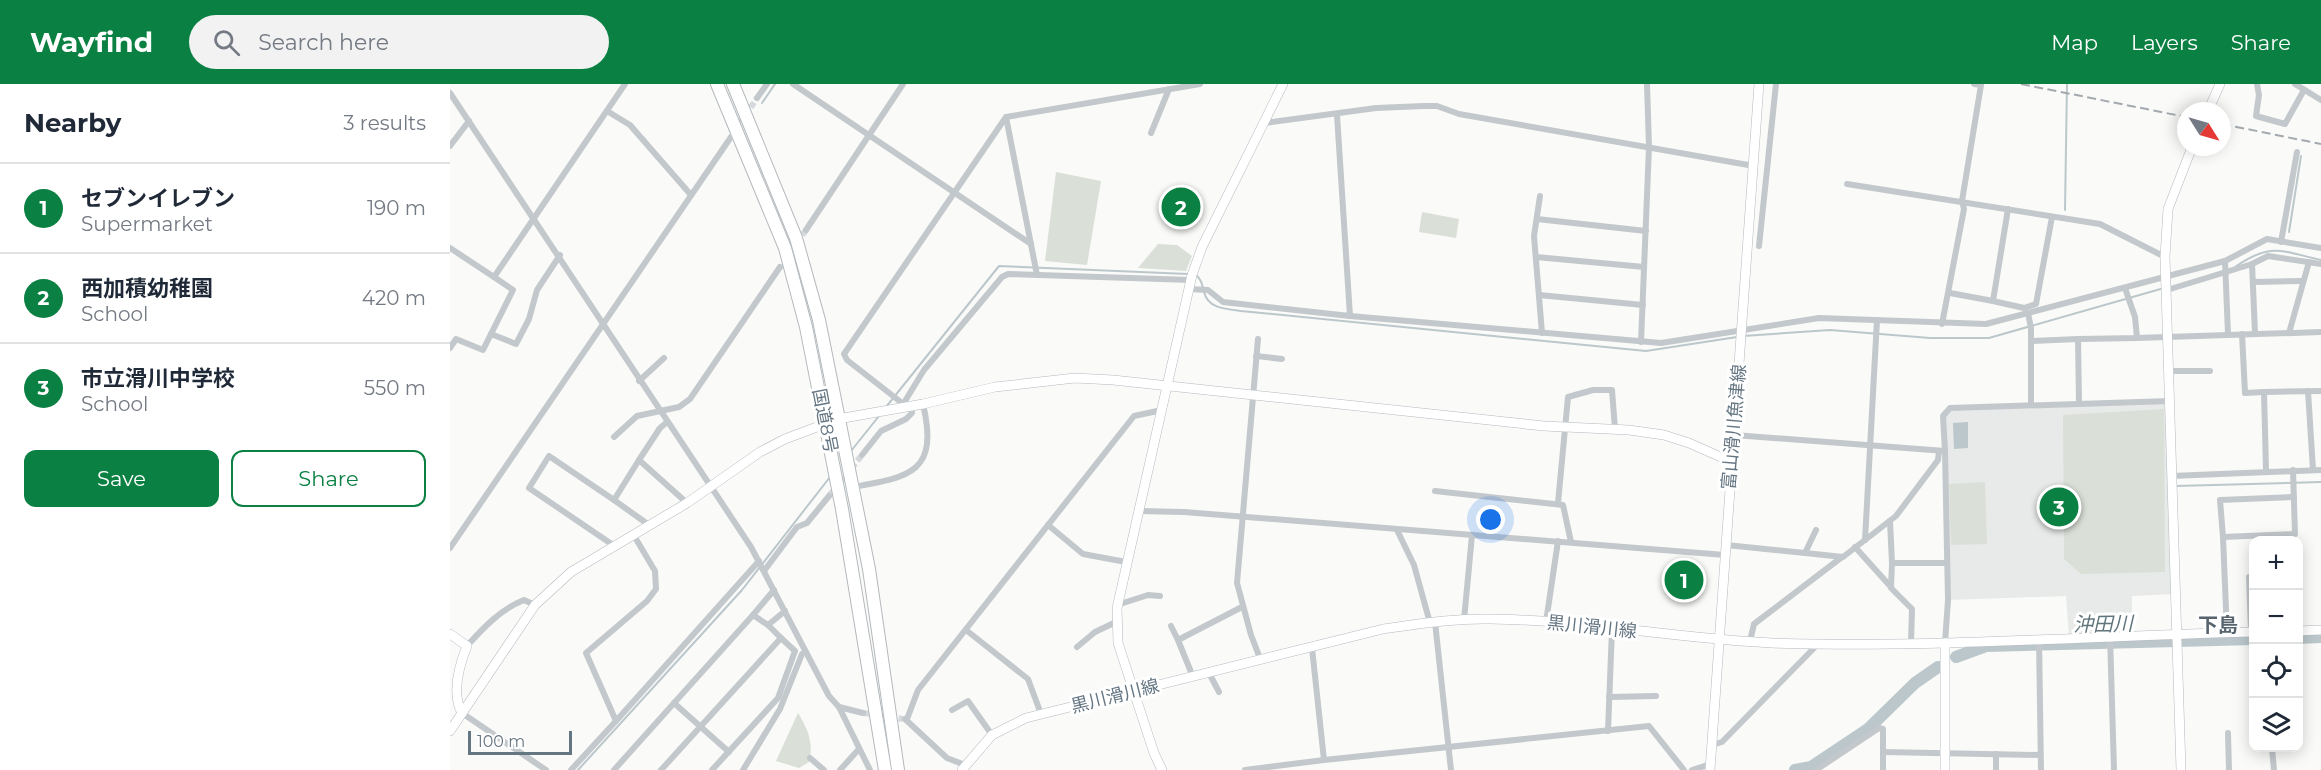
<!DOCTYPE html>
<meta charset="utf-8">
<style>
:root{--surface:#fff;--page:#f2f2f3;--text:#1f2937;--muted:#747a83;--line:#e0e1e3;--accent:#0b8043}
body{margin:0;font-family:Montserrat,"Noto Sans JP",sans-serif;background:var(--page);color:var(--text)}
.controls{position:absolute;right:18px;bottom:18px;display:grid;overflow:hidden;border-radius:12px;box-shadow:0 3px 15px #0003}
.controls button{width:54px;height:54px;display:grid;place-items:center;padding:0;border:0;border-bottom:2px solid var(--line);background:var(--surface);color:var(--text);font:30px sans-serif}
.compass{position:absolute;left:1727px;top:18px;width:54px;height:54px;border-radius:50%;background:var(--surface);box-shadow:0 3px 15px #0003;rotate:127deg}
.scale{position:absolute;left:18px;bottom:15px;width:104px;box-sizing:border-box;padding-left:6px;border:3px solid #657683;border-top:0;font-size:16px;line-height:21px;white-space:nowrap;color:#657683;-webkit-text-stroke:4px #fff;paint-order:stroke}
.you{position:absolute;left:1041px;top:436px;width:21px;height:21px;margin:-15px;border:4px solid #fff;border-radius:50%;background:#1a73e8;box-shadow:0 0 0 9px #1a73e833}
.badge{display:grid;place-items:center;width:39px;height:39px;border-radius:50%;background:var(--accent);color:#fff;font-size:20px;font-weight:700}
.pin{position:absolute;translate:-50% -50%;border:3px solid #fff;box-shadow:0 2px 6px #0006}
.list{margin:0;padding:0;list-style:none}
h2{display:flex;justify-content:space-between;align-items:center;height:78px;margin:0;padding:0 24px;font-size:26px}
h2 small{font-size:20px;font-weight:400;color:var(--muted)}
.list li{display:grid;grid-template-columns:39px 1fr auto;gap:18px;align-items:center;box-sizing:border-box;height:90px;padding:0 24px;border-top:2px solid var(--line)}
.list b{display:block;font-size:22px;white-space:nowrap}
.list p{margin:0;font-size:20px;white-space:nowrap;color:var(--muted)}
.list em{font-size:20px;font-style:normal;color:var(--muted)}
.actions{display:flex;gap:12px;padding:18px 24px}
.actions a{flex:1;padding:14px 0;border:2px solid var(--accent);border-radius:12px;text-align:center;font-size:21px;color:var(--accent)}
.actions .main{background:var(--accent);color:#fff}
.icon{flex:none;width:33px;height:33px;fill:none;stroke:currentColor;stroke-width:2;stroke-linecap:round;stroke-linejoin:round}
.map{position:relative;flex:none;width:1871px;height:686px;overflow:hidden}
header{display:flex;align-items:center;gap:36px;box-sizing:border-box;height:84px;padding:0 30px;background:var(--accent);color:#fff}
header strong{font-size:28px}
nav{display:flex;gap:33px;margin-inline-start:auto;font-size:21px}
.search{width:420px;height:54px;background:var(--page);display:flex;align-items:center;gap:15px;box-sizing:border-box;padding:0 21px;border-radius:33px;color:var(--muted);font-size:22px}
main{display:flex}
aside{flex:1;background:var(--surface)}
.map>svg:first-child{display:block}
</style>
<header>
<strong>Wayfind</strong>
<div class="search"><svg class="icon" aria-label="search" viewBox="0 0 24 24"><circle cx="10" cy="10" r="6"/><path d="M15 15l6 6"/></svg>Search here</div>
<nav><a>Map</a><a>Layers</a><a>Share</a></nav>
</header>
<main>
<aside>
<h2>Nearby<small>3 results</small></h2>
<ul class="list">
<li><span class="badge">1</span><div><b>セブンイレブン</b><p>Supermarket</p></div><em>190 m</em></li>
<li><span class="badge">2</span><div><b>西加積幼稚園</b><p>School</p></div><em>420 m</em></li>
<li><span class="badge">3</span><div><b>市立滑川中学校</b><p>School</p></div><em>550 m</em></li>
</ul>
<div class="actions"><a class="main">Save</a><a>Share</a></div>
</aside>
<div class="map">
<svg width="1871" height="686" viewBox="0 0 1871 686">
<rect width="100%" height="100%" fill="#fafaf8"/>
<path fill="#e8e9e9" d="M1720,317L1725,510L1682,512V551L1619,554L1616,512L1498,516L1493,332L1500,324Z"/>
<g fill="#dadfd7">
<path d="M606,88L651,97L637,181L595,177Z"/>
<path d="M972,128L1009,135L1006,154L969,148Z"/>
<path d="M708,160L727,161L742,172L736,187L688,184Z"/>
<path d="M1714,325L1715,488L1631,490L1614,475L1613,331Z"/>
<path d="M1535,398L1537,460L1501,461L1499,400Z"/>
<path d="M348,629C358,645 364,660 359,678L349,684L326,677Z"/>
</g>
<path fill="#bbc7cb" d="M1518,338V364L1504,365L1503,339Z"/>
<g fill="none" stroke-linecap="round" stroke-linejoin="round">
<g stroke="#bbc7cb" stroke-width="2">
<path d="M312,19L325,0"/>
<path d="M1615,126L1617,0"/>
<path d="M1839,148L1851,72"/>
<path d="M1785,183C1821,158 1831,167 1871,176"/>
<path d="M746,191C752,196 752,201 754,208C758,225 777,225 791,227L1196,267L1287,253"/>
<path d="M1293,252L1380,246L1480,254H1539L1714,204"/>
<path d="M436,323L549,182L738,190"/>
<path d="M401,367L429,332"/>
<path d="M1726,402L1871,398"/>
<path d="M128,686L292,506L380,393"/>
</g>
<g stroke="#bbc7cb" stroke-width="12">
<path d="M1848,554L1871,553"/>
<path d="M1506,573L1536,562L1804,555"/>
<path d="M1345,686L1361,683L1418,645L1465,599L1488,583"/>
</g>
<g stroke="#d5d9db" stroke-width="6" stroke-dasharray="6 3" stroke-linecap="butt">
<path d="M286,46L307,14"/>
<path d="M337,173L356,146"/>
<path d="M379,412L412,371"/>
<path d="M413,629L453,635"/>
</g>
<defs>
<g id="secondary">
<path d="M1758,27L1770,0"/>
<path d="M1848,547L1871,546"/>
<path d="M0,550L17,562C9,582 1,609 12,629"/>
<path d="M1495,559V686"/>
<path d="M0,647L85,521L121,488L237,419L310,368L335,355L388,335L473,320L545,303L625,294L663,296L1094,342L1179,346L1214,351L1239,359L1282,378"/>
<path d="M512,686L542,651L576,634L933,545C969,540 1005,534 1041,535C1135,536 1228,555 1322,559C1482,564 1643,552 1804,548"/>
<path d="M712,686L704,669L668,559L667,524L742,191L752,163L833,0"/>
<path d="M1260,686L1309,0"/>
<path d="M1731,686L1715,173L1718,125L1742,63"/>
</g>
<g id="highway">
<path d="M267,0L335,164L356,243L392,425L435,686"/>
<path d="M283,0L346,154L369,236L419,485L448,686"/>
</g>
</defs>
<use href="#secondary" stroke="#b3babf" stroke-width="10"/>
<use href="#highway" stroke="#b4b9bd" stroke-width="14"/>
<g stroke="#c3c8cc" stroke-width="6">
<path d="M343,0L581,160"/>
<path d="M1807,0L1809,11L1806,32L1835,40L1854,6"/>
<path d="M1845,0L1871,16"/>
<path d="M0,9L301,463L379,612L389,623L420,686"/>
<path d="M307,14L317,0"/>
<path d="M157,27L180,41L241,111"/>
<path d="M887,31L900,232"/>
<path d="M556,33L587,191"/>
<path d="M815,39L926,24L974,22H987L1009,30L1304,82"/>
<path d="M701,49L719,5"/>
<path d="M0,62L19,37"/>
<path d="M1397,100L1650,140L1715,173"/>
<path d="M1090,112L1084,152L1092,249"/>
<path d="M1558,125L1543,217L1574,224L1586,220L1602,133"/>
<path d="M1087,135L1196,147"/>
<path d="M356,146L453,0"/>
<path d="M1831,158L1847,68"/>
<path d="M1309,162L1326,0"/>
<path d="M0,164L44,193"/>
<path d="M1086,173L1194,183"/>
<path d="M1775,177L1778,250"/>
<path d="M1803,198L1853,197"/>
<path d="M739,205L758,206L773,218L900,232L1211,259L1369,234L1536,240L1775,177L1817,155L1871,164"/>
<path d="M1717,206L1802,180"/>
<path d="M1500,209L1543,217"/>
<path d="M1089,211L1193,221"/>
<path d="M1578,229L1581,244V321"/>
<path d="M1492,240L1514,125L1512,117L1531,1L1524,0"/>
<path d="M1805,249L1802,180L1818,172L1871,180"/>
<path d="M1839,249L1859,178"/>
<path d="M41,250L66,260L79,235L87,206L110,171"/>
<path d="M1792,250L1795,309L1814,308"/>
<path d="M1687,254L1871,248"/>
<path d="M808,255L787,499L801,551L811,577"/>
<path d="M1628,255L1687,254L1685,233L1675,204"/>
<path d="M1581,257L1628,255L1629,319"/>
<path d="M1191,258L1199,63L1197,0"/>
<path d="M0,264L6,255L33,266L63,206L44,193L175,0"/>
<path d="M806,272L832,275"/>
<path d="M1719,287H1760"/>
<path d="M189,297L214,274"/>
<path d="M1858,307L1863,386"/>
<path d="M452,319L397,276L394,270L556,33L750,0"/>
<path d="M452,322L474,286L552,193L558,190L741,196"/>
<path d="M216,339L210,344L189,376L237,419"/>
<path d="M1284,351L1495,367L1493,332L1500,324L1720,317"/>
<path d="M164,353L187,332L229,323L240,315L330,183"/>
<path d="M1495,367L1498,516L1495,559"/>
<path d="M412,371L431,347L456,335L462,329L461,323"/>
<path d="M189,376L164,416L199,441"/>
<path d="M1816,386L1814,308L1871,307"/>
<path d="M1721,392L1871,386"/>
<path d="M403,403C461,393 489,388 473,320"/>
<path d="M985,407L1113,421L1121,458"/>
<path d="M1108,419L1118,313L1143,306H1162L1165,345"/>
<path d="M688,427L734,428L1275,471"/>
<path d="M1440,437L1442,479"/>
<path d="M598,441L633,470L676,478"/>
<path d="M947,446L964,481L980,539"/>
<path d="M1366,446L1355,469L1393,473L1446,432L1488,376L1489,367"/>
<path d="M1773,453L1770,416L1844,413"/>
<path d="M1415,456L1427,236"/>
<path d="M163,461L79,404L99,372L164,416"/>
<path d="M1276,461L1355,469"/>
<path d="M1405,463L1441,503"/>
<path d="M0,464L281,53"/>
<path d="M314,487L347,443L357,439L379,412"/>
<path d="M1799,493L1801,548"/>
<path d="M667,521L698,511L710,512"/>
<path d="M303,531L324,506"/>
<path d="M1014,536L1022,451"/>
<path d="M985,538L1001,686"/>
<path d="M1096,538L1108,457"/>
<path d="M721,542L728,556"/>
<path d="M516,546L578,595L591,630"/>
<path d="M1777,549L1773,453L1845,450L1843,386"/>
<path d="M1660,552L1664,686"/>
<path d="M1589,555L1591,686"/>
<path d="M1300,557L1304,540L1392,473"/>
<path d="M1461,559L1462,525L1441,504L1442,479H1497"/>
<path d="M17,562C33,544 51,525 74,516L85,521"/>
<path d="M627,563L645,548L666,538"/>
<path d="M862,564L874,676L1199,642L1234,686"/>
<path d="M759,589L769,608"/>
<path d="M743,593L728,556L792,523"/>
<path d="M1159,613L1206,612"/>
<path d="M224,619L279,668"/>
<path d="M389,623L413,629"/>
<path d="M502,626L518,617L542,651"/>
<path d="M12,629L96,686"/>
<path d="M455,635L497,674L515,681"/>
<path d="M457,635L468,606L684,332L712,326"/>
<path d="M166,637L309,477"/>
<path d="M1158,647L1162,545"/>
<path d="M1778,649L1779,686"/>
<path d="M1262,661L1272,658L1368,560"/>
<path d="M1822,664L1824,686"/>
<path d="M1433,668L1590,671"/>
<path d="M360,674L374,686"/>
<path d="M121,686L166,637L136,569L197,517L206,505L205,487L183,450"/>
<path d="M164,686L303,531L318,541"/>
<path d="M211,686L331,554L318,541L335,527"/>
<path d="M262,686L328,614L345,567L331,554"/>
<path d="M293,686L330,625L352,570"/>
<path d="M390,686L409,665"/>
<path d="M795,686L874,676"/>
<path d="M1242,686L1261,680"/>
<path d="M1366,686L1429,644L1433,645V686"/>
<path d="M1546,686V670"/>
</g>
<use href="#secondary" stroke="#fff" stroke-width="9"/>
<use href="#highway" stroke="#fff" stroke-width="12"/>
<g stroke="#a2aab0" stroke-width="2" stroke-dasharray="9 4.5" stroke-linecap="butt">
<path d="M1571,0L1736,33"/>
<path d="M1772,40L1871,60"/>
</g>
</g>
<g text-anchor="middle" stroke-width="6" stroke-linejoin="round" paint-order="stroke">
<g font-size="18" fill="#657683" stroke="#fff">
<text transform="translate(375 337) rotate(79)" y="6">国道8号</text>
<text transform="translate(1284 343) rotate(-85)" y="6">富山滑川魚津線</text>
<text transform="translate(1142 543) rotate(6)" y="6">黒川滑川線</text>
<text transform="translate(665 612) rotate(-14)" y="6">黒川滑川線</text>
</g>
<g font-size="20" font-style="italic" fill="#60757c" stroke="#fff">
<text transform="translate(1653 540) rotate(-1)" y="7">沖田川</text>
</g>
<g font-size="20" font-weight="bold" fill="#57646e" stroke="#fff">
<text x="1768" y="548">下島</text>
</g>
</g>
</svg>
<div class="controls">
<button>+</button>
<button>−</button>
<button><svg class="icon" aria-label="locate" viewBox="0 0 24 24"><circle cx="12" cy="12" r="6"/><path d="M12 2v4M12 18v4M2 12h4M18 12h4"/></svg></button>
<button><svg class="icon" aria-label="layers" viewBox="0 0 24 24"><path d="M12 4l9 5-9 5-9-5zM3 14l9 5 9-5"/></svg></button>
</div>
<svg class="compass" viewBox="-18 -18 36 36"><path d="M0-13l5 13h-10z" fill="#e53935"/><path d="M0 13l5-13h-10z" fill="#747a83"/></svg>
<div class="scale">100 m</div>
<div class="you"></div>
<div class="pin badge" style="left:1234px;top:496px">1</div>
<div class="pin badge" style="left:731px;top:123px">2</div>
<div class="pin badge" style="left:1609px;top:423px">3</div>
</div>
</main>
